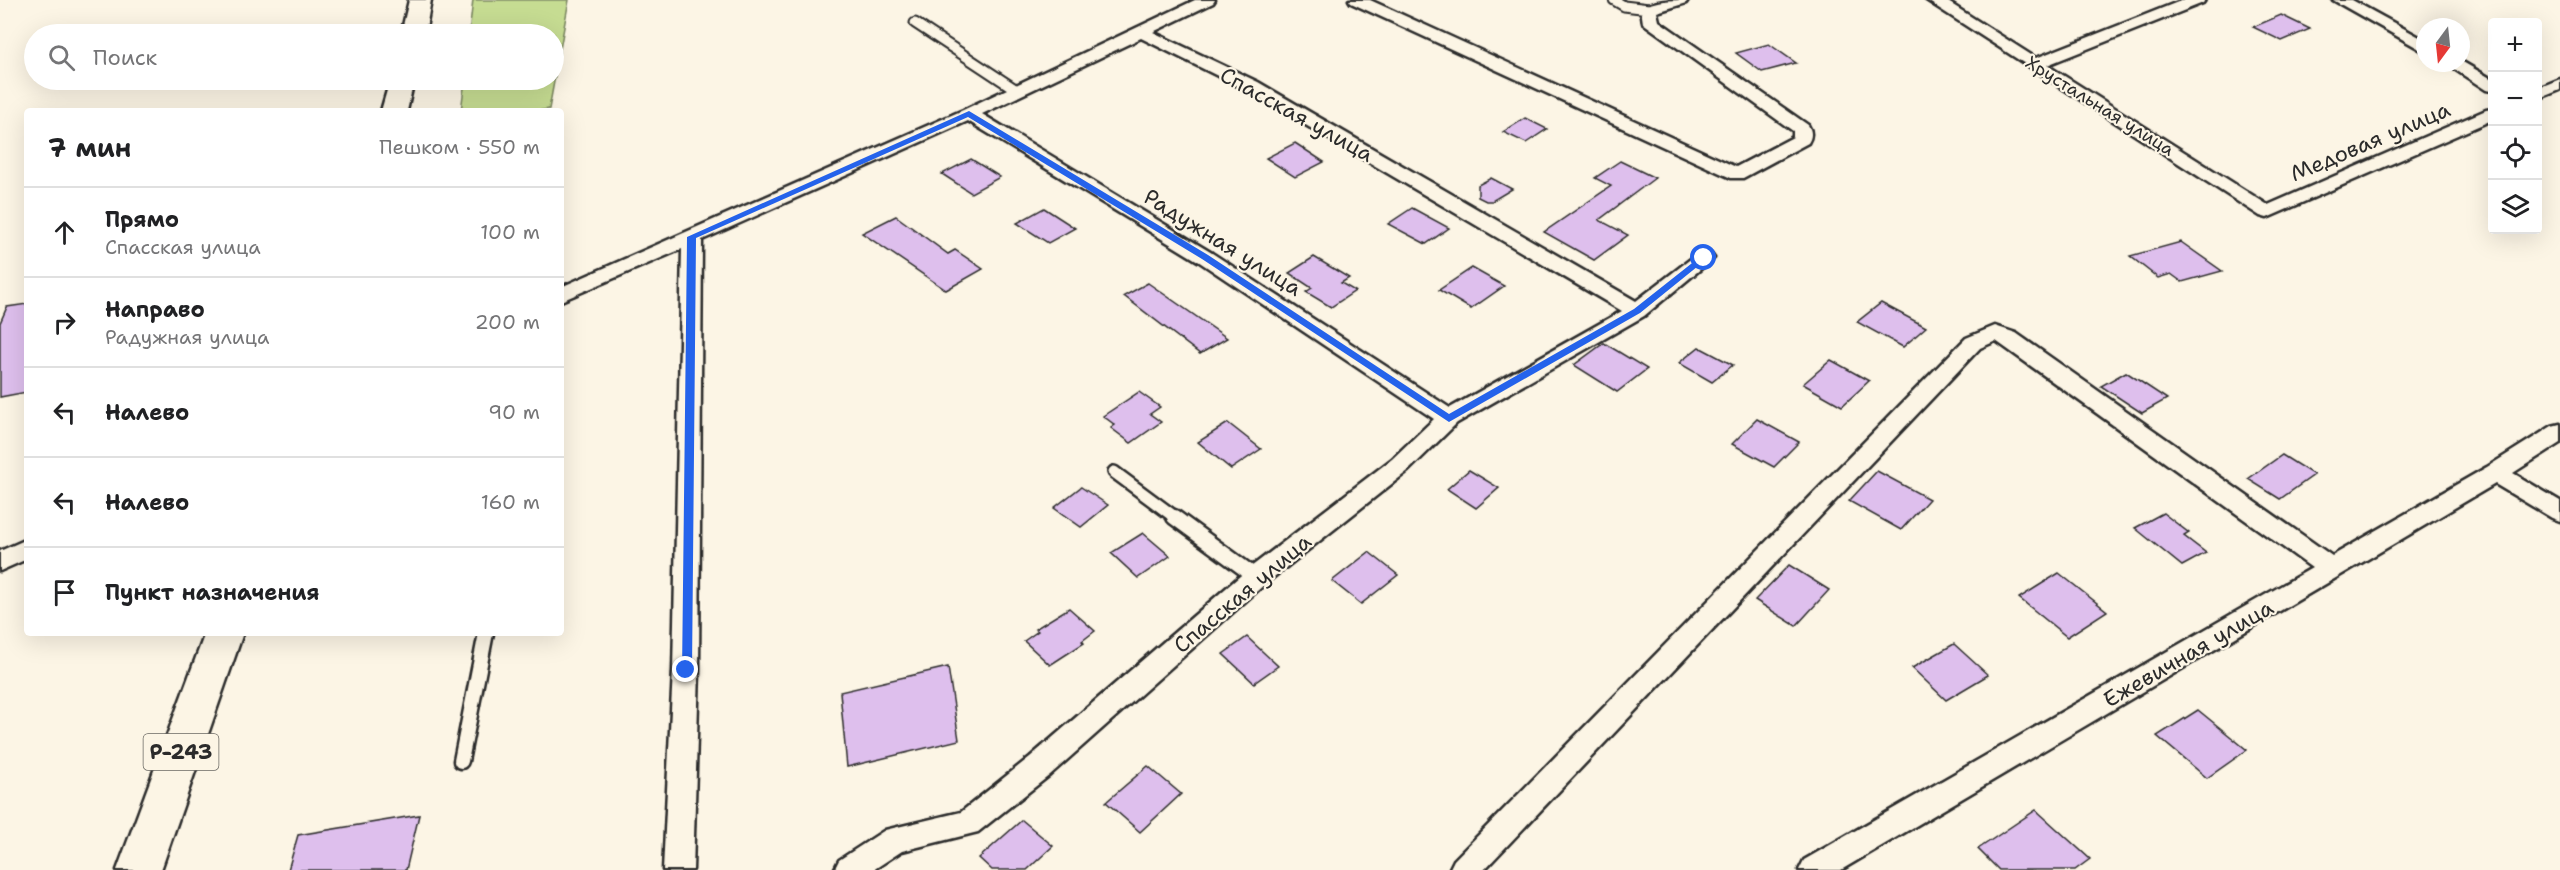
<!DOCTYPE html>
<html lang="ru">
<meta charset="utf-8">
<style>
:root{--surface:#fff;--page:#f6f6f6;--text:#202124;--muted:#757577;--line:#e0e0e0}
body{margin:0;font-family:"Shantell Sans",sans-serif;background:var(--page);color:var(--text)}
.controls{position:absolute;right:18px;top:18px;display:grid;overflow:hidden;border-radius:6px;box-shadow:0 6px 24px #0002}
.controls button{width:54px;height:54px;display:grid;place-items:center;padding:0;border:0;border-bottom:2px solid var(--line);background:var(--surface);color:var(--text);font:30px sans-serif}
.compass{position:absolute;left:2416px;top:18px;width:54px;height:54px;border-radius:50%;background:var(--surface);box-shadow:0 6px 24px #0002;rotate:195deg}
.stop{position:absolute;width:18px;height:18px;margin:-14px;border:4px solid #2563eb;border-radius:50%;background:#fff}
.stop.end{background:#2563eb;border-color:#fff;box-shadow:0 2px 6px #0008}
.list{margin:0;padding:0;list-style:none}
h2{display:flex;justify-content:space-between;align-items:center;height:78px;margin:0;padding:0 24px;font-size:26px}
h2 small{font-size:20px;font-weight:400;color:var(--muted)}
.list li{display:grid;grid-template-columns:39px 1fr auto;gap:18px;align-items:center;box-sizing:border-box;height:90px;padding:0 24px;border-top:2px solid var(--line)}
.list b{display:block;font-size:22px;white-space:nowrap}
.list p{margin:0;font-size:20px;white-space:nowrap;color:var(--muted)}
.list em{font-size:20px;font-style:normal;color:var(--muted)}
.icon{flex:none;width:33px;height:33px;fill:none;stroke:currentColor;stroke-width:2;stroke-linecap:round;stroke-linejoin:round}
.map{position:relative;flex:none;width:2560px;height:870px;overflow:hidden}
.search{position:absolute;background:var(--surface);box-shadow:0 6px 24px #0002;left:24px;top:24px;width:540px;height:66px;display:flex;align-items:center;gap:15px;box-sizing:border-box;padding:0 21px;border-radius:33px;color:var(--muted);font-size:22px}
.panel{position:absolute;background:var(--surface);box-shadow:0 6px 24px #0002;left:24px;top:108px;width:540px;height:528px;border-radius:6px}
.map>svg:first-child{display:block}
</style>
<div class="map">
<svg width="2560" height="870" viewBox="0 0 2560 870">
<rect width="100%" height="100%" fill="#fcf5e5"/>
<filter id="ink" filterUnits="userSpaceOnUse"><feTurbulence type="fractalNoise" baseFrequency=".0167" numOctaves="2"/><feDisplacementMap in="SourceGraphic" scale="12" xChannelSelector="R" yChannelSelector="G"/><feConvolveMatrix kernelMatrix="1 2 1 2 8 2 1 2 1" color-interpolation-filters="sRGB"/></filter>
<g filter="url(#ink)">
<path fill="#c6dc92" stroke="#78845e" stroke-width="1.5" d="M473,0H569L549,109L537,111H461L465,80H554V34H469Z"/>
<g fill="#debfed" stroke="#2b2b2b" stroke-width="1.5">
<path d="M2281,15L2310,29L2282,41L2253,27Z"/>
<path d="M1769,44L1796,63L1762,72L1736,53Z"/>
<path d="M1525,118L1547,129L1526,143L1503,132Z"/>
<path d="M1295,143L1324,162L1295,177L1266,158Z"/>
<path d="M971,159L1000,177L971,193L942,174Z"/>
<path d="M1620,161L1655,178L1599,220L1628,235L1594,260L1544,232L1611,186L1595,178Z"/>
<path d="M1491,178L1512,189L1492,201H1486L1478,197V185Z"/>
<path d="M1044,208L1075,228L1048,243L1017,223Z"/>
<path d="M1412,208L1449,228L1426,244L1388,224Z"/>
<path d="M896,216L948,254L955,250L983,269L946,290L862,233Z"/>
<path d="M2181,242L2222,271L2182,282L2171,274L2158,278L2130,256Z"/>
<path d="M1314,257L1349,278L1341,283L1355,291L1331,307L1306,292L1312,288L1289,273Z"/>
<path d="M1472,268L1504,286L1471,309L1439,290Z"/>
<path d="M1148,283L1227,338L1200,354L1124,296Z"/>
<path d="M1881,303L1926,327L1903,347L1857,322Z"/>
<path d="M27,304V392L0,397V323L7,307Z"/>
<path d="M1604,343L1647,369L1617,392L1574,365Z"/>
<path d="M1699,347L1733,365L1712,382L1679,363Z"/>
<path d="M1831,360L1869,381L1842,406L1803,384Z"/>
<path d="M2126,372L2167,399L2142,413L2101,386Z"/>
<path d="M1139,392L1160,407L1150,414L1161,422L1131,443L1111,428L1115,425L1103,416Z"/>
<path d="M1757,419L1799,442L1774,467L1732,444Z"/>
<path d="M1228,423L1261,449L1231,469L1198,442Z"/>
<path d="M2282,455L2314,475L2280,499L2248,479Z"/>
<path d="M1469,470L1499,488L1476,508L1447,489Z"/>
<path d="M1877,471L1929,499L1901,530L1849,501Z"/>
<path d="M1081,487L1108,505L1081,527L1054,508Z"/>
<path d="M2163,513L2189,533L2184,536L2206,553L2182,566L2135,528Z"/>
<path d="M1143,533L1170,556L1138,578L1111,553Z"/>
<path d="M1369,552L1398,575L1361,604L1332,581Z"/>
<path d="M1789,565L1829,590L1796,626L1755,600Z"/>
<path d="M2059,573L2107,611L2067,637L2019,598Z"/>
<path d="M1069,608L1095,631L1082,641L1084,643L1050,665L1024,641L1038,631L1035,629Z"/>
<path d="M1247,637L1278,666L1254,683L1223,654Z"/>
<path d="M1954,644L1988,675L1946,700L1912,668Z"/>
<path d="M948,667L959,740L847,767L840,692Z"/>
<path d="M2198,710L2247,750L2207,778L2157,736Z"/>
<path d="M1148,766L1181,794L1140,832L1106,802Z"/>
<path d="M2036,810L2090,859L2075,870H1999L1978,849Z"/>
<path d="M419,815L406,870H288L298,835Z"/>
<path d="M1022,820L1053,846L1027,870H992L979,858Z"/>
</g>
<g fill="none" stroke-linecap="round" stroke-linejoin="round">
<defs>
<g id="service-far2">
<path d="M1614,0L1624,6L1649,9"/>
<path d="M915,23L1018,91"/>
</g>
<path id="service-far1" d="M1114,472L1176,518"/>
<g id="service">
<path d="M1174,517L1256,577"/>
<path d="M461,761L486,633"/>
</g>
<g id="minor">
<path d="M1195,0H1215L1213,3L1153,32L1258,82L1636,301L1697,254H1711L1714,258L1644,316L1457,423L1408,471L1265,584L1050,775L978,832L902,851L873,870H834L839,860L885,830L961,812L1030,757L1247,570L1392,459L1434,419L1198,261L968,121L702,240L699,670L693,870H663L673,670L682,249L561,301V287L963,110ZM1141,38L1246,90L1622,311L1450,408L1212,253L982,114Z"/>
<path d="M1349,0H1370L1736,167L1793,137V131L1643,23L1641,9C1652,0 1673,0 1688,0L1686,3L1657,12L1659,21L1808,125C1812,131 1812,137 1808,143L1743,178H1731L1351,3Z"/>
<path d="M1926,0H1945L2036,58L2183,0H2205L2203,3L2047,65L2268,205L2486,110L2492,109V120L2267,218L2260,216Z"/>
<path d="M2333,0H2352L2425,40V52Z"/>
<path d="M2461,61L2492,79V91L2486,90L2445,63H2461Z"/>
<path d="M2560,79V90L2538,99V88Z"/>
<path d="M1995,326L2016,333L2332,556L2487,467L2552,426L2560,424V443L2513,473L2560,501V521L2552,518L2495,484L1841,870H1799L1804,860L2312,568L1996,341L1980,348L1484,870H1449L1454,860L1966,338Z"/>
<path d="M27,539V559L0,571V551Z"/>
</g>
<g id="trunk">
<path d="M409,0H431L425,34H401Z"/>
<path d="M390,80H414L407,111H381Z"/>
<path d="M205,633H243L161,870H117Z"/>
</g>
</defs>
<use href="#service-far2" stroke="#2b2b2b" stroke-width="13"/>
<use href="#service-far1" stroke="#2b2b2b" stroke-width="16"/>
<use href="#service" stroke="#2b2b2b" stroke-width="19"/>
<use href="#minor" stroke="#2b2b2b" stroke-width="5"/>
<use href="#trunk" stroke="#2b2b2b" stroke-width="5"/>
<use href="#service-far2" stroke="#fcf5e5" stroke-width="9"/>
<use href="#service-far1" stroke="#fcf5e5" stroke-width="11"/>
<use href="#service" stroke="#fcf5e5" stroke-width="14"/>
<use href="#minor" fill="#fcf5e5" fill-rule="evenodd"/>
<use href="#trunk" fill="#fcf5e5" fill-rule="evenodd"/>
</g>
</g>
<path fill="#2563eb" d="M969,111L1208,255L1449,414L1634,309L1701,256L1708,258L1640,313L1449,422L1202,259L968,117L696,238L692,670L686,675L682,673L687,237Z"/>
<g text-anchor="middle" stroke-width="4.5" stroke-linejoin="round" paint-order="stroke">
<g font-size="18" fill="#2b2b2b" stroke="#fcf5e5">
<text transform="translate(2100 106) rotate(32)" y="6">Хрустальная улица</text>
</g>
<rect fill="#fcf5e5" stroke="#6a6863" stroke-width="1.5" x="143.5" y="734" width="75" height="36" rx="4.5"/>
<g font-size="21" font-weight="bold" fill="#2b2b2b">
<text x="181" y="759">Р-243</text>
</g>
<g font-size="22" fill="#2b2b2b" stroke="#fcf5e5">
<text transform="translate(1297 114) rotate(29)" y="8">Спасская улица</text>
<text transform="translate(2370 141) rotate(-23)" y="8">Медовая улица</text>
<text transform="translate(1223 242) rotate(32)" y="8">Радужная улица</text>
<text transform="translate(1242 593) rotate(-40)" y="8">Спасская улица</text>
<text transform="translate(2188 653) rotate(-30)" y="8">Ежевичная улица</text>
</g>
</g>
</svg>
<div class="controls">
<button>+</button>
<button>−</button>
<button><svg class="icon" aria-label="locate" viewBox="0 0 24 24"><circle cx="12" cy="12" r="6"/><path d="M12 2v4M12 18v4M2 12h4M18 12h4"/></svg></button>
<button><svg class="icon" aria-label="layers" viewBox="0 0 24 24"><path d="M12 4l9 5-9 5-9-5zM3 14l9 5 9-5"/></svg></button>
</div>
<svg class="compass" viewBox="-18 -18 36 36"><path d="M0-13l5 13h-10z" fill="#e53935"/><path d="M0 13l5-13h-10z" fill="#757577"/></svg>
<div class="stop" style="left:1704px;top:258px"></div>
<div class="stop end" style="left:686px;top:670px"></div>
<div class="search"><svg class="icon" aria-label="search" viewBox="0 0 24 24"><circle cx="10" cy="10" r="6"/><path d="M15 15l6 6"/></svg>Поиск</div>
<section class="panel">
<h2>7 мин<small>Пешком · 550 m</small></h2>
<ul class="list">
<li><svg class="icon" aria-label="ahead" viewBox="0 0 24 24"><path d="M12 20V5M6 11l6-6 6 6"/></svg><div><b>Прямо</b><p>Спасская улица</p></div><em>100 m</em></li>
<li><svg class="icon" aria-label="right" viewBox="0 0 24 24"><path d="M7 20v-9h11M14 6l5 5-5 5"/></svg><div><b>Направо</b><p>Радужная улица</p></div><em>200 m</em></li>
<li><svg class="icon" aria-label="left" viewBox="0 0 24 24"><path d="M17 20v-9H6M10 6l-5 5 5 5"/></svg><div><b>Налево</b></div><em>90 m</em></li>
<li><svg class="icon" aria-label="left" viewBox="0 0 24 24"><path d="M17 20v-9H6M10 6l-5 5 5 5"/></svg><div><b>Налево</b></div><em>160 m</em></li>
<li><svg class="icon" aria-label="arrive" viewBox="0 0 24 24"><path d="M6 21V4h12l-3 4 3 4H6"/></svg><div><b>Пункт назначения</b></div></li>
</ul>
</section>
</div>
